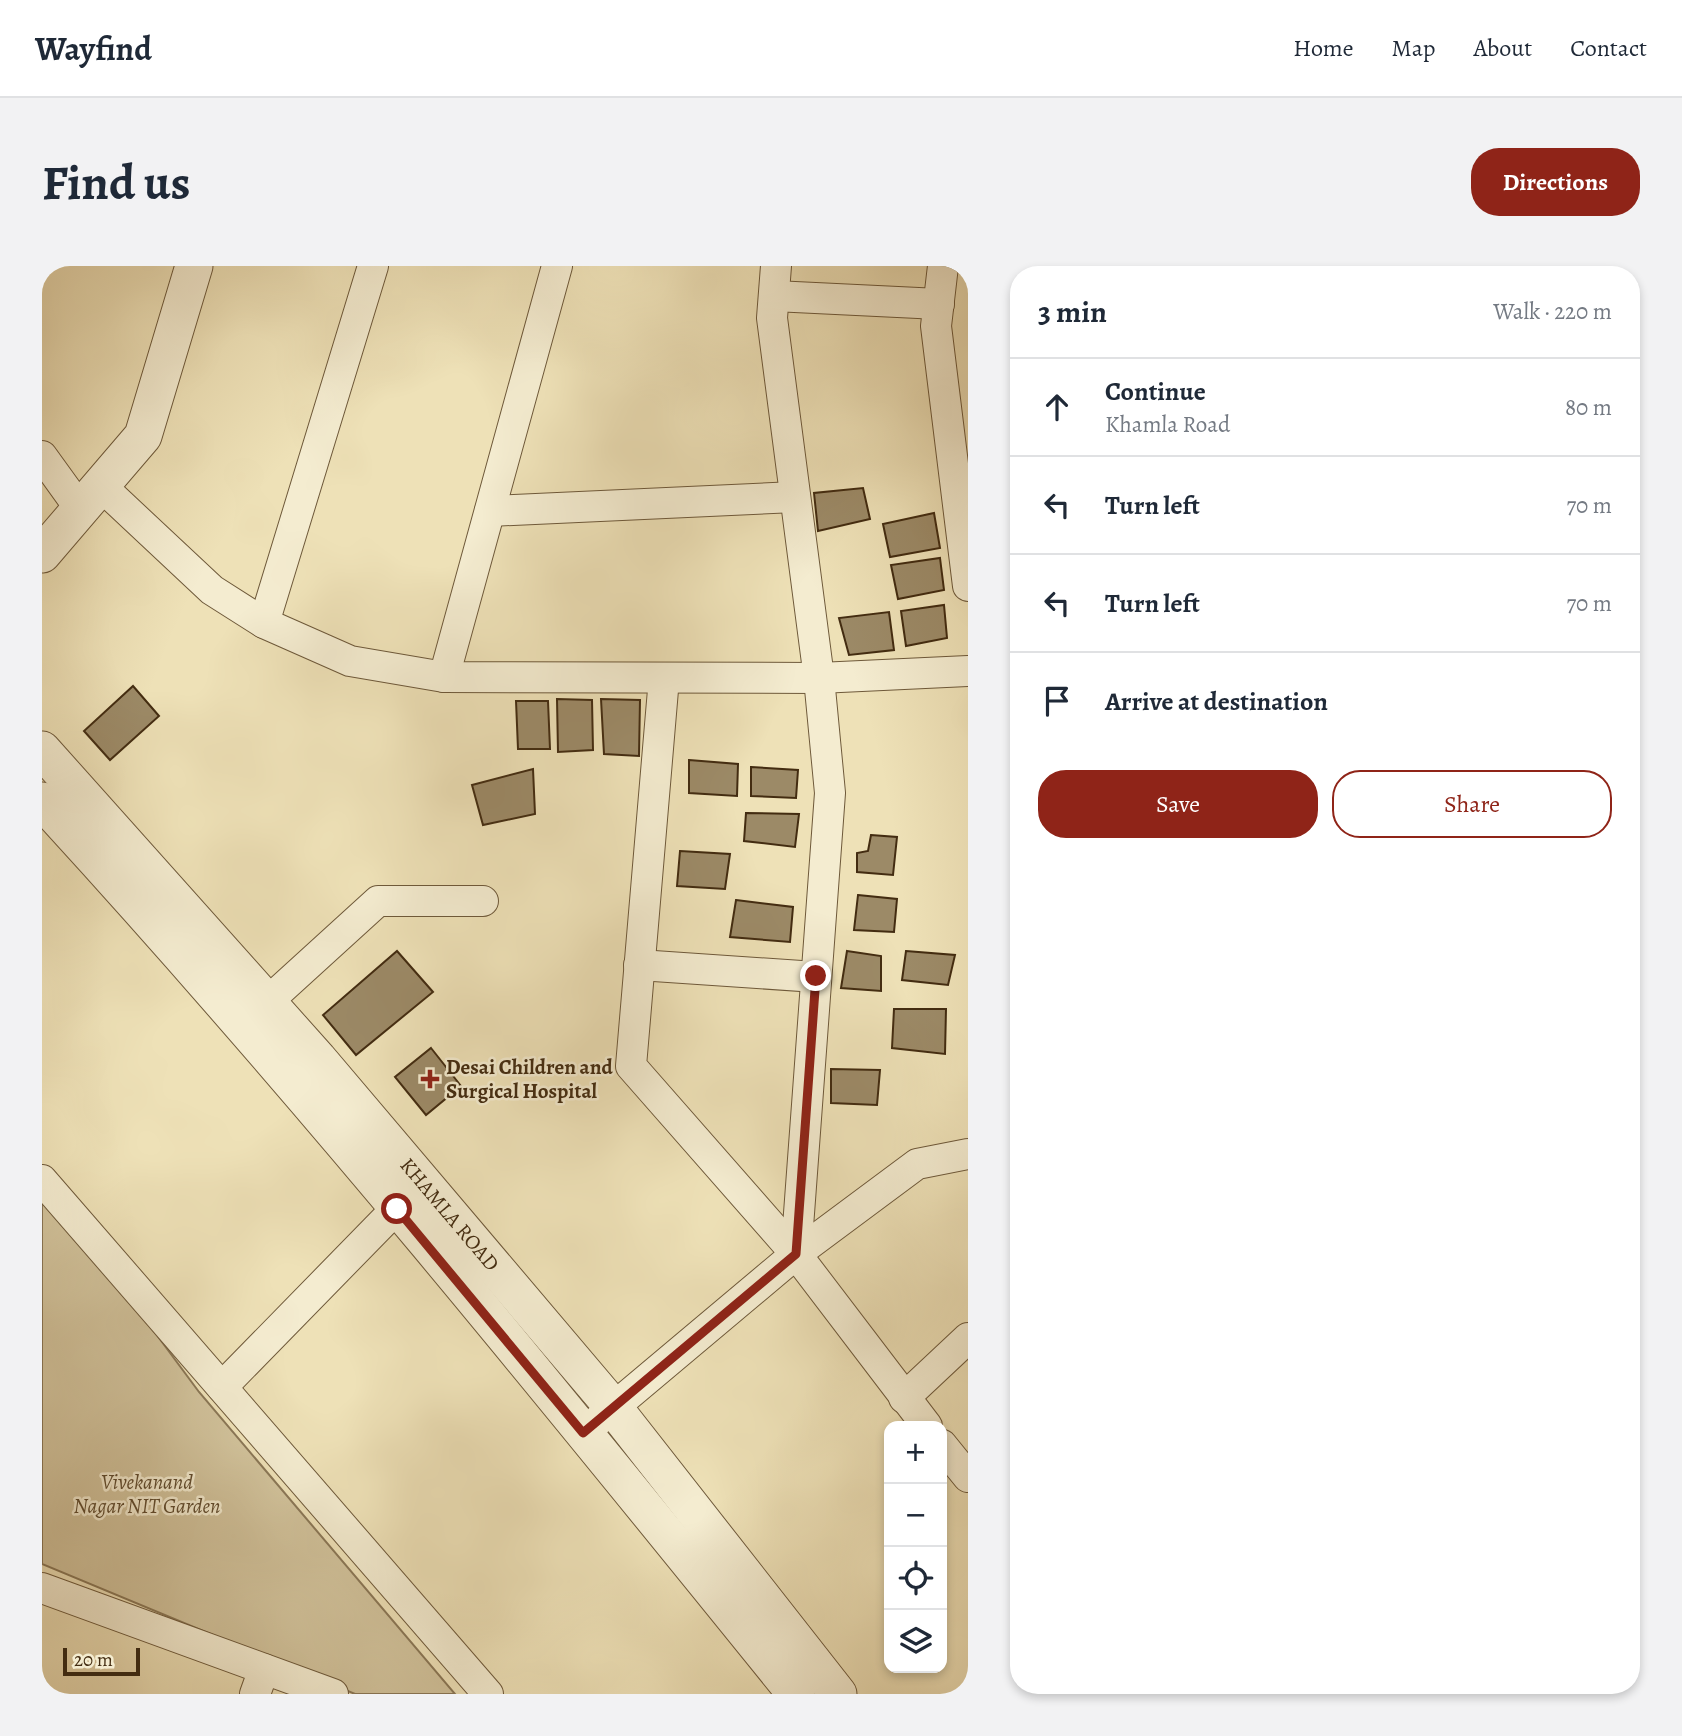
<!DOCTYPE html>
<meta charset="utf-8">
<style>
:root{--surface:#fff;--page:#f2f2f3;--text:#1f2937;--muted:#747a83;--line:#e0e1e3;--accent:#8f2418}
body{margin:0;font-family:Alegreya,serif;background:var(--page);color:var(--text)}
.controls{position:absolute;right:21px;bottom:21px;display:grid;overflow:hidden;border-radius:14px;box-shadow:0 4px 10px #0003}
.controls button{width:63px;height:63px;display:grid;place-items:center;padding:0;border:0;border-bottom:2px solid var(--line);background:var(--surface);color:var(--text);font:35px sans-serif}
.scale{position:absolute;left:21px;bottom:18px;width:77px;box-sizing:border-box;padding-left:7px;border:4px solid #432c11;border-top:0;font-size:19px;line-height:24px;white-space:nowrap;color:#432c11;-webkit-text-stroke:5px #f4ecd0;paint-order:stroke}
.stop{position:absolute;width:21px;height:21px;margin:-16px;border:5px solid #8f2418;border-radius:50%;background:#fff}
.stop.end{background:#8f2418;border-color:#fff;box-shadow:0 2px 7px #0008}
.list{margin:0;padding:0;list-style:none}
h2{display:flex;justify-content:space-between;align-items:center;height:91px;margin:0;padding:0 28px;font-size:30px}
h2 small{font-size:23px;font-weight:400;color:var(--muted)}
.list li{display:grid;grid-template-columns:46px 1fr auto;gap:21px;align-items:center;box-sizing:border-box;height:98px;padding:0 28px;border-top:2px solid var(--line)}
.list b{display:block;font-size:26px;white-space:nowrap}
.list p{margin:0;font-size:23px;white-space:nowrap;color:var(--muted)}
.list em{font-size:23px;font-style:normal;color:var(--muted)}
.actions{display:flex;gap:14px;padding:21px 28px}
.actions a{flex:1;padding:16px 0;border:2px solid var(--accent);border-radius:28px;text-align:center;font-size:24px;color:var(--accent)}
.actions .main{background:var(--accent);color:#fff}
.icon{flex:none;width:38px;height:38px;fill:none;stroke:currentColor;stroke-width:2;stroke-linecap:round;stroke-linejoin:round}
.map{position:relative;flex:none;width:926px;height:1428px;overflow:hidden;border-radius:28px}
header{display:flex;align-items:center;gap:42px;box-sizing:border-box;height:98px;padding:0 35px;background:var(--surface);border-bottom:2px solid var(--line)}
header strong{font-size:33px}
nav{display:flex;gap:38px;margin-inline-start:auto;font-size:24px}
.intro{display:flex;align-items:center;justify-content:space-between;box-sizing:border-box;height:168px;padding:0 42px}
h1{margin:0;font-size:49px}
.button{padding:18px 32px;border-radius:28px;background:var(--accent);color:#fff;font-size:24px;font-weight:700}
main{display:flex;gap:42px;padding:0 42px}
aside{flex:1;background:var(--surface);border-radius:28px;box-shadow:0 4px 10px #0003}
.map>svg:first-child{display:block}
</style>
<header>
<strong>Wayfind</strong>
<nav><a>Home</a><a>Map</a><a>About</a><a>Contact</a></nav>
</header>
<div class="intro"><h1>Find us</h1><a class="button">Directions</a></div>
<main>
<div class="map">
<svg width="926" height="1428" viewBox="0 0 926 1428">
<rect width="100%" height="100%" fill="#eee1b7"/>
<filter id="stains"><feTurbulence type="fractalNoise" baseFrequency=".00286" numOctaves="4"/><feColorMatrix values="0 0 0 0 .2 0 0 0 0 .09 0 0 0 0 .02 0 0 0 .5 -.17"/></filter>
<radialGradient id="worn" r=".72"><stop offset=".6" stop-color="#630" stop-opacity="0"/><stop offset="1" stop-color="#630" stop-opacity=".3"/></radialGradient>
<path fill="#d1c29b" stroke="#8a7756" stroke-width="2" d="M0,914L157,1126L413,1428H313L0,1298Z"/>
<g fill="#9c8a67" stroke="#432c11" stroke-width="2">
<path d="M821,222L828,253L776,265L772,227Z"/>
<path d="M892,247L898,282L848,291L841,258Z"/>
<path d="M898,292L902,324L856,333L849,299Z"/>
<path d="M902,339L905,372L864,380L859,345Z"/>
<path d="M847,346L852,384L807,389L797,352Z"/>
<path d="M91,420L117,450L68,494L42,465Z"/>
<path d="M515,433L550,434L551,484L516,486Z"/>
<path d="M559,433L598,434L597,490L562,488Z"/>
<path d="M474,435H506L508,483H476Z"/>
<path d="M647,494L696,498L695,530L647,527Z"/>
<path d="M709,501L756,504L754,532L709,530Z"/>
<path d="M491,503L493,548L441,559L430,519Z"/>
<path d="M704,547L757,548L753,581L702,575Z"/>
<path d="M829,569L855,571L851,609L815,606V587L826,585Z"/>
<path d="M638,585L688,588L683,623L635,620Z"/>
<path d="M816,629L855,633L852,666L812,664Z"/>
<path d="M694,634L751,641L748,676L688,671Z"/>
<path d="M355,685L391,726L314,789L281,749Z"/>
<path d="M805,685L839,690V725L799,722Z"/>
<path d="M864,685L913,689L906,719L860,714Z"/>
<path d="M852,743H904L903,788L850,782Z"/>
<path d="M389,782L419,820L384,849L353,811Z"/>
<path d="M789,803L838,804L835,839L789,837Z"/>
</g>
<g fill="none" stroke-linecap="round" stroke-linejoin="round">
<defs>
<g id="minor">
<path d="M734,0L730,52L777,412L788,527L754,988"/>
<path d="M901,0L894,60L926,320"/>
<path d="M732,30L897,38"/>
<path d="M0,190L39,244"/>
<path d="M59,220L170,324L222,357L308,395L402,411L777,412L926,405"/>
<path d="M448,245L753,231"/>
<path d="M222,357L331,0"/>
<path d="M402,411L515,0"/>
<path d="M622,412L589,800L754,988L885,1160"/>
<path d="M597,699L774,711"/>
<path d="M224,737L336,635H441"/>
<path d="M0,914L446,1428"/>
<path d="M180,1121L355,942"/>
<path d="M862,1132L926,1072"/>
<path d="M541,1167L754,988L875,898L926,888"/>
<path d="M900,1179L926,1211"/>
<path d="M0,1322L291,1428"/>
<path d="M213,1428L222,1403"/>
</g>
<g id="tertiary">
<path d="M0,288L101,170L152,0"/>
<path id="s1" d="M0,484L276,793L571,1141L796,1428"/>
<path d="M0,535C264,822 509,1125 754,1428"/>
</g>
</defs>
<use href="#minor" stroke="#6e593a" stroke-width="32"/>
<use href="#tertiary" stroke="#6e593a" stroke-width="39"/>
<use href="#minor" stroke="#f4ecd0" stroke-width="30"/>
<use href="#tertiary" stroke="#f4ecd0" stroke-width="37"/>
</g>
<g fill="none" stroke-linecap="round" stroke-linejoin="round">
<path stroke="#8f2418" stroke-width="9" d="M355,943L541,1167L754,988L774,710"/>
</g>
<path fill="#8f2418" stroke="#f4ecd0" stroke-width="2.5" d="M384.5 802.5h7v7h7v7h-7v7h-7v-7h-7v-7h7z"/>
<g text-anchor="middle" stroke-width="5" stroke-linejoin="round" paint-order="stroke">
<g font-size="21" font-weight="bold" fill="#432c11" stroke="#f4ecd0" text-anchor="start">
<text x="404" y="808">Desai Children and<tspan x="404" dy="24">Surgical Hospital</tspan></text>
</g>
<g font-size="21" fill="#432c11" stroke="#f4ecd0">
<text dy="7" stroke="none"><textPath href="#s1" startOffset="618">KHAMLA ROAD</textPath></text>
</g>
<g font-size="21" font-style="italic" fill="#5f4a2d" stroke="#f4ecd0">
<text x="105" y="1223">Vivekanand<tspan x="105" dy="24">Nagar NIT Garden</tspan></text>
</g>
</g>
<rect width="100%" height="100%" filter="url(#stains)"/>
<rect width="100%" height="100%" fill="url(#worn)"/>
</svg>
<div class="controls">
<button>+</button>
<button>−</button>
<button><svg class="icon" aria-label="locate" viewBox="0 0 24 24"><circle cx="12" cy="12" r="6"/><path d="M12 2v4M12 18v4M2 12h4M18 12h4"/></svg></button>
<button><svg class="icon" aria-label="layers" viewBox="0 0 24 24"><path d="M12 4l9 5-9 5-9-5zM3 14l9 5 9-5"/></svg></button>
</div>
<div class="scale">20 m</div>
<div class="stop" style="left:355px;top:943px"></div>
<div class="stop end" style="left:774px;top:710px"></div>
</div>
<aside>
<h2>3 min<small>Walk · 220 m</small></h2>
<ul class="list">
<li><svg class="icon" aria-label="ahead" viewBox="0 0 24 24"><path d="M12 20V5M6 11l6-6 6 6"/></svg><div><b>Continue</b><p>Khamla Road</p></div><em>80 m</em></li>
<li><svg class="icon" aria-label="left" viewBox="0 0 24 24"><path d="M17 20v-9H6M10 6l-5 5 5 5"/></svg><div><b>Turn left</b></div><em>70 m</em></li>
<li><svg class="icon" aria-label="left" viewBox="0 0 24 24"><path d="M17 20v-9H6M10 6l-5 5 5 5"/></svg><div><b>Turn left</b></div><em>70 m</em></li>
<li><svg class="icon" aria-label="arrive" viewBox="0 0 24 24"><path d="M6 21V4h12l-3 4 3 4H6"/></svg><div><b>Arrive at destination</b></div></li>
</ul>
<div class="actions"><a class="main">Save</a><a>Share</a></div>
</aside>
</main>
